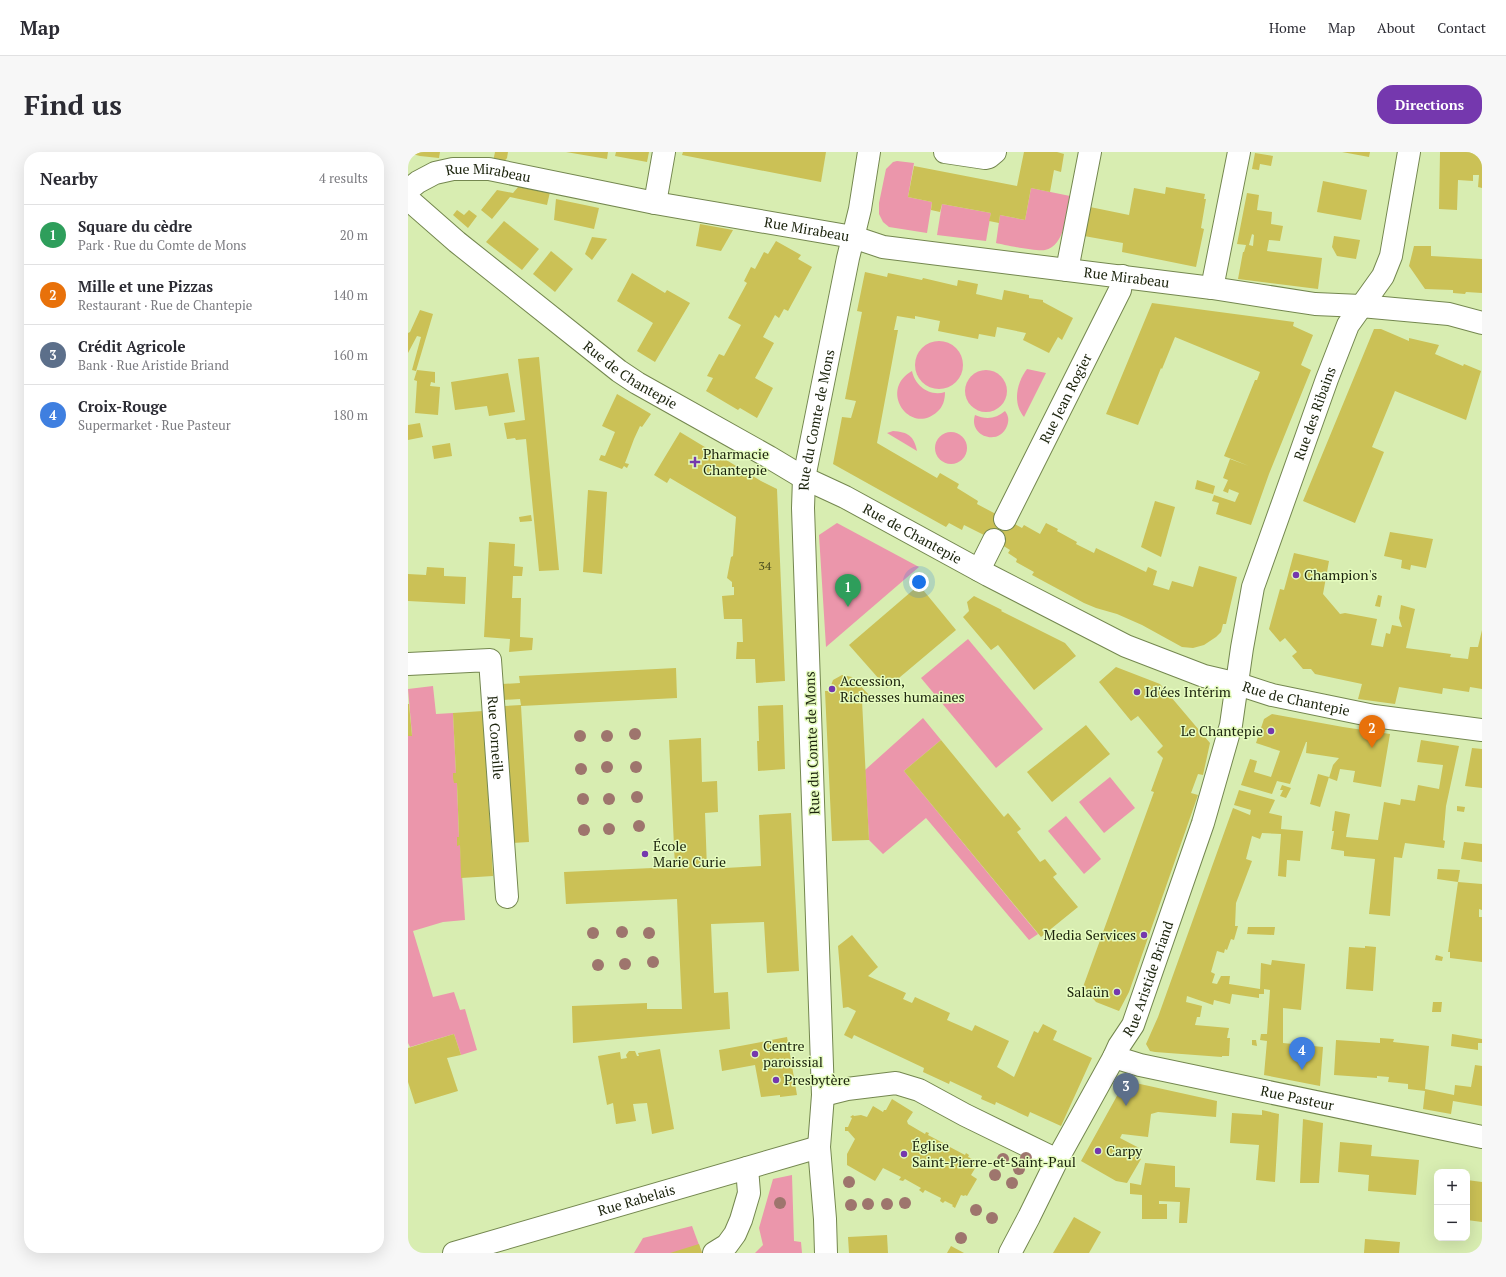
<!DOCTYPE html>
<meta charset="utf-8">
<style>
:root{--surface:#fff;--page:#f7f7f7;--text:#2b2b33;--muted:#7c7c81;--line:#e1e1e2;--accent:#7538ae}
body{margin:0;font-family:"PT Serif",serif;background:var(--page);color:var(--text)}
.controls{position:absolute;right:12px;bottom:12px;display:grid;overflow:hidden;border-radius:8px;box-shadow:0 4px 16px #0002}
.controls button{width:36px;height:36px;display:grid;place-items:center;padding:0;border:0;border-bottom:1px solid var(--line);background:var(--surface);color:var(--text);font:20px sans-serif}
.you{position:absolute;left:511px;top:430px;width:14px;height:14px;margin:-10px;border:3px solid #fff;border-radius:50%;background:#1a73e8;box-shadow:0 0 0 6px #1a73e833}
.badge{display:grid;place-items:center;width:26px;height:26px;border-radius:50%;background:var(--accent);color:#fff;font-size:13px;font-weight:700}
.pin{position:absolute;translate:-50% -33px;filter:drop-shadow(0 1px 2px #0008)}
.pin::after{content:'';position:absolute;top:21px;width:14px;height:12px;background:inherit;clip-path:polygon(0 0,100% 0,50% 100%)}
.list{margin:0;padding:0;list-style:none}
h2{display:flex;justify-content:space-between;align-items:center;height:52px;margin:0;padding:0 16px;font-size:17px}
h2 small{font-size:13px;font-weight:400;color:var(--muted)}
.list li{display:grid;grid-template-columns:26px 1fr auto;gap:12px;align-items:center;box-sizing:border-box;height:60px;padding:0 16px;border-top:1px solid var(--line)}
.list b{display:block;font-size:15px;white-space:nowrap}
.list p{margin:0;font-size:13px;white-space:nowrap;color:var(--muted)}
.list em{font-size:13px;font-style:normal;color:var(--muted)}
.map{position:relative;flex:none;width:1074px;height:1101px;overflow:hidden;border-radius:16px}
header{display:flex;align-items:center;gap:24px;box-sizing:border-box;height:56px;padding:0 20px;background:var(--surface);border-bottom:1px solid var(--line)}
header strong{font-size:19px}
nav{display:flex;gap:22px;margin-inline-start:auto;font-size:14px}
.intro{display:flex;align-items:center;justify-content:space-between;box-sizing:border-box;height:96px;padding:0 24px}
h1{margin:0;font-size:28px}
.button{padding:10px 18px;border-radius:16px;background:var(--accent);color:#fff;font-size:14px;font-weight:700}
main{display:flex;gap:24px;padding:0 24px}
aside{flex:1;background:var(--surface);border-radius:16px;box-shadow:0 4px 16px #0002}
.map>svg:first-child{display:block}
</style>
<header>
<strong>Map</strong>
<nav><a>Home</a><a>Map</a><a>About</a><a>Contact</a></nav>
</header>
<div class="intro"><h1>Find us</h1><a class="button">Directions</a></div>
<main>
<aside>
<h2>Nearby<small>4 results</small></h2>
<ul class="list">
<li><span class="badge" style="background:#2e9e5b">1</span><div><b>Square du cèdre</b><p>Park · Rue du Comte de Mons</p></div><em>20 m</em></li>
<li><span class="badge" style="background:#e8710a">2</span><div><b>Mille et une Pizzas</b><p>Restaurant · Rue de Chantepie</p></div><em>140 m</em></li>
<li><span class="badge" style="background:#5c6f8a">3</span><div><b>Crédit Agricole</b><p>Bank · Rue Aristide Briand</p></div><em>160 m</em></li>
<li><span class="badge" style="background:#3f7fe0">4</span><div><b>Croix-Rouge</b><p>Supermarket · Rue Pasteur</p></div><em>180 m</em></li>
</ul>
</aside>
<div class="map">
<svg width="1074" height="1101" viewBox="0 0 1074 1101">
<rect width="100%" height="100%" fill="#d8edb1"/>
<g fill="#eb96ab">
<path d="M489,9L506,11L500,45L524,50L519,81L481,75L475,70L471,62V51L478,17L485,10Z"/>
<path d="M623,36L662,44C659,60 657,94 637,98C631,100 596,93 588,91L592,63L617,68Z"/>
<path d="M534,52L583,61L578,89L529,83Z"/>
<circle cx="531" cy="213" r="24"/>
<path d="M619,217L638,221L616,265C604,251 609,230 619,217Z"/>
<circle cx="578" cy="239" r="21"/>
<path d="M504,219C507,234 522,245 537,240C537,248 535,255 529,260C502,284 470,238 504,219Z"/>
<path d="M597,259C601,264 601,269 599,274C591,295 560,284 567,263C578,268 588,267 597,259Z"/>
<path d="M485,279C500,280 506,284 509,299L479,281Z"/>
<circle cx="543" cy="296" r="16"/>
<path d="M429,371L511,415L418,495L411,383Z"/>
<path d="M560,487L635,577L588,616L513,526Z"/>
<path d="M25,534L28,562L45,561L48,621H45L49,631L51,685H49V693H52L57,768L35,770L5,779L25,845L46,840L52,858L57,857L69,898L53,903L46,882L2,895L0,891V584L4,583L0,537Z"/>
<path d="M515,566L533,588L496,619L630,782L621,788L518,666L475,702L461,688L457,618Z"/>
<path d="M702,625L727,656L696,681L671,650Z"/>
<path d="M658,664L693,707L676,722L640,679Z"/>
<path d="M384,1023L386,1089L393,1090L394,1101H347L355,1093L351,1076L365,1027Z"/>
<path d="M284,1074L294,1101H226L235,1086Z"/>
</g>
<g fill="#cbc156" fill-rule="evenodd">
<path d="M0,0H32L31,6L12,4L0,1Z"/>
<path d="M87,0H100L99,6L95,11L85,10Z"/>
<path d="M158,0H200L199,7Z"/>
<path d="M208,0H241L239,10L207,4Z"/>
<path d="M275,0H418L413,30L274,3Z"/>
<path d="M616,0H649L656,2L653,20L646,18L642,40L623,36L617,68L592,63L591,71L581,69L583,61L534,52L532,60L523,58L524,50L500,45L506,14L609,34Z"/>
<path d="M934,0H962L961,5Z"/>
<path d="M1032,0H1074V36L1070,35L1071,23H1065V29L1050,28L1049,58L1031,57Z"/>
<path d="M847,1L865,4L863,14L852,12L851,18L844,17Z"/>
<path d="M915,29L959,38L953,68L909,60Z"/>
<path d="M111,34L142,40L139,53L102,45L84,67L73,58L89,38L105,41Z"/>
<path d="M758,35L797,42L796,47H798L793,76L796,77L788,115L714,100L715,91L676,84L682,55L721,63L726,36L757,42Z"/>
<path d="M839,41L851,43L849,58L864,60L863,72L875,74L872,89L861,88L859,99L914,106L910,137L830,127L835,100H836L838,93L829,92ZM844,82L846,83L845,94L841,93Z"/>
<path d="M148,47L191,56L186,77L146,68Z"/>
<path d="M49,58L56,63L61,58L69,64L60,76L45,63Z"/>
<path d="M96,69L131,97L114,118L78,90Z"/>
<path d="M292,72L325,78L313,99L288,94Z"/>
<path d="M926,84L952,88L948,107L929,104L924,95Z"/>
<path d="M184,85L199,87L184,108L177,102Z"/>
<path d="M368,89L393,103L390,107L404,115L380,159L376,157L371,166L367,163L355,185L366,191L347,226L365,236L349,266L332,256L330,258L298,239L305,226L299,224L311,202L316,204L333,173L320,166L339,131L336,129L343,115L347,117L356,100L360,102Z"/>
<path d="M1006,94H1023V104L1074,107V141L1058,140L1057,142L1045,141V138L1017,137L1001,114Z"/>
<path d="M143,99L165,117L147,140L125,122Z"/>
<path d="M457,120L479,125L480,121L514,128L515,126L549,134L550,128L570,132L568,142L594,148L596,138L621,143V146L635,148V150L665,166L654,188L650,185L641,201L615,188L618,181L589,175L587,185L571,182L570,187L530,179L532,169L507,164V167L489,164L486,178H490L469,291L529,326L532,321L551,332L549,336L570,349L569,352L614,376L616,373L632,382L638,371L650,377L649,379L669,390L668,392L686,401L688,396L738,420L740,415L749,419L745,433L761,438L764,429L785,435L791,414L829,425L818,472H815L813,480L808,485L796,493L785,496L774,495L734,473L709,462L688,456L676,451L624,423L626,420L608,410L609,407L600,401L602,398L586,388L556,373L554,378L541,371L538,375L425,312L434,265L443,266L448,249L437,247L454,160L449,159Z"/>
<path d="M224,121L257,141L259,138L282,151L247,210L229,199L245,171L209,149Z"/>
<path d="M744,151L886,170L885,174L905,183L893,213L903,218L861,322L843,373L808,362L811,351L804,349L806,343L827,350L831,341L821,337L820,341L815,339L820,328L815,326L822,307L841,314L816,304L847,228H849L852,220L767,185L754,217L753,216L730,273L698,262Z"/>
<path d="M12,158L25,162L8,219L4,218L13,185L9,184L0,201V181L2,180Z"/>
<path d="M966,177H973L1001,189V186L1031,193L1027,202L1055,214L1056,212L1073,219L1058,268L987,239L964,295L976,300L947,371L895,349Z"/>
<path d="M131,205L151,418L131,419L118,287L108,288L107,286L99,287L96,271L117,268L110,207Z"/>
<path d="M9,218L27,220V231L23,230L22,234L32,235L30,263L7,261L9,229L6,228Z"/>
<path d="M100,221L107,260L81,264L79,254L47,258L43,230Z"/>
<path d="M209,242L243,262L234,275L232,274L226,287L217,311L221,312L219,316L216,314L214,317L191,308L193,303L197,304L207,280L194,274Z"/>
<path d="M12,271L15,285L0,288V273Z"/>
<path d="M272,280L353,329L369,337L377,529L348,531L347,507H328L329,490H335L334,467H316L314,444L326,443V435H324V430L319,426L323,405L325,404L328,365L262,326L259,331L246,323Z"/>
<path d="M42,291L44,304L26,307L24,294Z"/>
<path d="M789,328L807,334L805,342L787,337Z"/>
<path d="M180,338L199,340L194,422L175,420Z"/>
<path d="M747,349L767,355L753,405L733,395Z"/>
<path d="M123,363L124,369L112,370L111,365Z"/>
<path d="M982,380L1025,387L1018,416L1003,413L1002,418L993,416L994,408L976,404Z"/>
<path d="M81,390L107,392L106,414L115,415L114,424H105L104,446H113L112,485L125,486L124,498L101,500L102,487L76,485Z"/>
<path d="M886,401L921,409L915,442L932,462L937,461L969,467L963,493L975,495L978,481L982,482L984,473L994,475L991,466L993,453L1007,457L998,496L1043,502L1042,505L1060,507L1062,495H1070L1074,478V537L1062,535L1061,540L1035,536L1034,542L991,535L987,552L950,547L954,532L907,522L903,517H895L884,504L889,500L877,486L872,490L861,477L872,437L876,438Z"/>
<path d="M19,415L36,416V424L58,425L57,452L0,449V422L18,423Z"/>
<path d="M511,433L548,478L479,536L441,493Z"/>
<path d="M970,443L974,444L972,455L967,454Z"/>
<path d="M566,444L594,458L593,459L657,491L668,504L626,538L590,493L583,498L555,465L561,459L559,450Z"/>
<path d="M708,515L752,532L802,591L795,623L790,622L783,641L790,643L721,840L711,859L688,850L675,835L746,640L743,639L755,606L749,600L755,594L730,564L723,569L691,530Z"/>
<path d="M268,516L269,546L113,554L121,690L104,691L96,554L113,553L112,547L95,548L94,532L112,531L111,524Z"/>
<path d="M434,523L444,525L461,543L454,548L461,688L424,689L417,539H421L425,528Z"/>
<path d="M0,552H1L4,584H0Z"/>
<path d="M375,553L377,617L350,619L349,589H351L350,554Z"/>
<path d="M75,559L85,724L53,726L52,693L49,694V685H51L49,631H46L45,626V621H48L45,561Z"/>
<path d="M864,562L935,575L982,582L973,635L945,630L947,619L932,617L929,629L921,626L925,613L931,606L898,601L899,590H898L882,632L869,629L864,642L833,633L842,607L849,609L846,620L863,625L872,599L848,591L856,567Z"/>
<path d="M678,573L702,602L644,650L619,620Z"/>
<path d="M293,586L294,630L309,629L310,660L297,661L299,717L353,714L351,663L383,661L391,819L359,821L356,770L303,772L306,841L320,840L322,877L165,891L164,854L239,851V857H274L269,747L158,752L156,720L267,715L261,588Z"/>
<path d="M533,588L596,665L600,661L613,677L609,680L632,710L637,707L649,722L645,725L670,755L633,785L496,619Z"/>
<path d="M1013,588L1051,594L1038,654L1035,688L1037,689L1036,696L997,691L994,706L986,705L982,764L961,762L967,707L936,704V699L923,697L926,679H924L927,659L942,662L938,685L970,688L976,650L992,653L993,647L1007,649L1010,633L1031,637L1035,613L1009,610Z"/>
<path d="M1064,596L1074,597V636L1057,634Z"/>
<path d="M910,622L921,625L912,655L902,652Z"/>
<path d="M874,633L883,636L878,646L872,644L875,638H872Z"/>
<path d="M831,638L867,648L861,661L874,664L873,677L895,679L892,709L879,708L878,725L870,724L873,682L854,681L852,687L844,684L838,707L844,709L828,751L827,774H830L826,788L823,787L819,798L817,797L816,801L809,799L803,820L807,822L804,831L809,832L813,824H822L821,832L852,837L853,811L863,813L864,808L897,812L893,858L875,856V891L915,895L912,934L856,923L859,889L852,888L853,882H859L862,838L856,837V842H851V846L824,842L822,852L806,848L805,853L779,844L778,850L794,854L792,865H789L787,873L821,876L819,886H822L821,904H814V905L747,900L742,899L738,892L750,865L825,656L842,663L843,658L826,653Z"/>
<path d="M1049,654L1057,655L1056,660L1049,659Z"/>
<path d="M1056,690L1074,692V710L1053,707Z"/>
<path d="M1030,717L1052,718L1050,730L1029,727Z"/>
<path d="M1050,730L1074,732V758L1071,757V765H1074V810L1042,806V800H1040Z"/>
<path d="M840,775H867L866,783L839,782Z"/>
<path d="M444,783L470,815L460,824L498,841L495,847L504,851L507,845L542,861L539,868L564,879L567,873L601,889L589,915L606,925L626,879L630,881L635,872L649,879L645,888L684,906L653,974L622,960L620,965L588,950L587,953L573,947L574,944L542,929L541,932L515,920L516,916L446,883L444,887L436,883L448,859L440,855L435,856L430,794Z"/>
<path d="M957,794L968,795L965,839L938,837L941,795L957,796Z"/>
<path d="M1028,803L1035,805L1034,809L1027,808Z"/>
<path d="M1025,850H1034L1033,860H1024Z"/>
<path d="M46,882L53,903L39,906L50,939L7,952L0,930V896Z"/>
<path d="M1044,882L1074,887V891H1070V898L1043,894Z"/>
<path d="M379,885L389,943L372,945V943L353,945L347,913L314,919L311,898Z"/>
<path d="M972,886L986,887L985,890L1021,894L1017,937L1046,943L1047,933L1063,935L1067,913L1074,914V954L1045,949L1043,962L1015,957L1017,939L1000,937V932L980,930L981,925L969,924V926L926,923L928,888L972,891Z"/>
<path d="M844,888H848L849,894L844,893Z"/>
<path d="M252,897L266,977L244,982L239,951L225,952L228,969L208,972L205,951L199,953L190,904L212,900L213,907L219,906L218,903L221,899H227L229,904H231L230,901Z"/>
<path d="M723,930L809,949L808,965L750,960L743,962L740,985L714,982L712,986L735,998L731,1006L733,1007L719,1031L708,1029L673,1009L715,933Z"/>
<path d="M484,947L505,960L499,969L500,972L517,982L518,980L521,981L520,983L537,992L538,990L541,992L540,994L557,1003L558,1001L561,1003L560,1005L571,1010L563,1023L569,1027L559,1044L557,1043L556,1044L553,1043L547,1056L544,1054L545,1053L537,1049L535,1051L532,1049L533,1046L517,1038L515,1041L511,1038L513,1036L497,1027L495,1029L491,1028L493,1025L475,1016L467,1029L439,1013V1002L447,987L440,979H437V975H440L444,966L442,965L445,963L446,964L453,963L459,965L465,954L475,960L476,958H478Z"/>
<path d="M854,958L871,962L867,1030L848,1028L851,993L822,991L824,961L854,963Z"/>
<path d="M895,967L915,971L911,1031H892Z"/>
<path d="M932,990L964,993L963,1004L1011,1008L1008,1043L960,1039L961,1023L930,1020Z"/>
<path d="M737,1011L767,1014V1035L782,1036L779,1071H771L772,1050L751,1049V1052H759V1067H734V1043L722,1042V1031L733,1033Z"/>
<path d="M1059,1028L1074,1030V1070L1059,1068Z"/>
<path d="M666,1065L693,1080L681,1101H645Z"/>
<path d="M479,1083L480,1101H441L440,1085Z"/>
<path d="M957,1087L992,1090L991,1101H956Z"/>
<path d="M291,1092L294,1101H262Z"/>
<path d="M543,1094L556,1101H539Z"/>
</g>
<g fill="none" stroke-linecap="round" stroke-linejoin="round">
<defs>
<g id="minor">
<path d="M537,0L577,6L581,5L587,0"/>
<path id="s1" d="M0,38L10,30L27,21L45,17H81L247,51L445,85L475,95L804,136L907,152L953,154L1041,162L1074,171"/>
<path id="s2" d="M0,47L49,90L211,219L229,231L361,305L396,326L437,345L580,423L718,494L796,524L830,532L864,543L966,564L1074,578"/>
<path d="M247,51L256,0"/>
<path d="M659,118L682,0"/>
<path d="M804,136L831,0"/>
<path id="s3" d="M597,367L712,138L714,124"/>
<path d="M571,418L586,388"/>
<path id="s4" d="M0,512L82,508L99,745"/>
<path id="s5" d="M706,905L732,913L1074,985"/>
<path d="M415,943L439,937L488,931L511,938L557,963L649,1008"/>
<path id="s6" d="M46,1101L411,995"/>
<path d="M306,1101L319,1093L327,1082L333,1068L341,1041L339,1016"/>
<path id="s7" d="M418,1101L417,1067L411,995L415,943L395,356L396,326L440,106L452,57L461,0"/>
<path id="s8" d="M602,1101L621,1065L649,1008L706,905L711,894L725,873L795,671L823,573L834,496L845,435L919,227L940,173L975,124L983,104L1001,0"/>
</g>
</defs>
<use href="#minor" stroke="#74874f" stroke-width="24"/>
<use href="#minor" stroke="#fff" stroke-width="22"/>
</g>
<g fill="#9e756d">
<circle cx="227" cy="582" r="6"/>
<circle cx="172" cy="584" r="6"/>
<circle cx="199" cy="584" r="6"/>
<circle cx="199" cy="615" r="6"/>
<circle cx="228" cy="615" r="6"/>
<circle cx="173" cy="617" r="6"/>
<circle cx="229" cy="645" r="6"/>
<circle cx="175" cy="647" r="6"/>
<circle cx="201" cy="647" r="6"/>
<circle cx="231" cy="674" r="6"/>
<circle cx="201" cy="677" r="6"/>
<circle cx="176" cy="678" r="6"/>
<circle cx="214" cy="780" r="6"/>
<circle cx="185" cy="781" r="6"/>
<circle cx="241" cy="781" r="6"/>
<circle cx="245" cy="810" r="6"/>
<circle cx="217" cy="812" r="6"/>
<circle cx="190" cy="813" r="6"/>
<circle cx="618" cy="1006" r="6"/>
<circle cx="595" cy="1007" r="6"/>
<circle cx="611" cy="1017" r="6"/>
<circle cx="587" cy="1023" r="6"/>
<circle cx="441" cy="1030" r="6"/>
<circle cx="604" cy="1031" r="6"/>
<circle cx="372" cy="1051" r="6"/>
<circle cx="497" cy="1051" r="6"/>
<circle cx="460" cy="1052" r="6"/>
<circle cx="479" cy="1052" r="6"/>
<circle cx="443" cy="1053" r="6"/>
<circle cx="568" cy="1058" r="6"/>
<circle cx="584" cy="1066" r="6"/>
<circle cx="553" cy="1086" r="6"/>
</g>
<g fill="#7538ae" stroke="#e5fbbe" stroke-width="1.5">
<path d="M285 304h4v4h4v4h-4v4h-4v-4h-4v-4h4z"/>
<circle cx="888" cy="423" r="4"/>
<circle cx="424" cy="537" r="4"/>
<circle cx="729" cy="540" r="4"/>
<circle cx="863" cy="579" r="4"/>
<circle cx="237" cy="702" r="4"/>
<circle cx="736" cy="783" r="4"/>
<circle cx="709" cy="840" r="4"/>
<circle cx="347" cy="902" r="4"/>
<circle cx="368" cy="928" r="4"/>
<circle cx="690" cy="999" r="4"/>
<circle cx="496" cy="1002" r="4"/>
</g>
<g text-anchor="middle" stroke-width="3" stroke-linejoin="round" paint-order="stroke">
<g font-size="12" fill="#474a1e">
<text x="357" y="418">34</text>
</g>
<g font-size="14" fill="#1b230c" stroke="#e5fbbe">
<text dy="5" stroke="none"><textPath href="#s1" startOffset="86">Rue Mirabeau</textPath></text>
<text dy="5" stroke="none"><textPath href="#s1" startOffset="410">Rue Mirabeau</textPath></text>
<text dy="5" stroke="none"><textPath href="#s1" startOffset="734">Rue Mirabeau</textPath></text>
<text dy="5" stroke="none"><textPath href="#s2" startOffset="284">Rue de Chantepie</textPath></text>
<text dy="5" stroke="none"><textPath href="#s3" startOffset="135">Rue Jean Rogier</textPath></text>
<text dy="5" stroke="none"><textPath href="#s8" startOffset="899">Rue des Ribains</textPath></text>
<text dy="5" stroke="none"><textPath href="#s7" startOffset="835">Rue du Comte de Mons</textPath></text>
<text dy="5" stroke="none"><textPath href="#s2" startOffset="608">Rue de Chantepie</textPath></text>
<text dy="5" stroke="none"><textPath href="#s2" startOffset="1028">Rue de Chantepie</textPath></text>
<text dy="5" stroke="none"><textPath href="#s4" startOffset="160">Rue Corneille</textPath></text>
<text transform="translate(404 591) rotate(-92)" y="5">Rue du Comte de Mons</text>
<text dy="5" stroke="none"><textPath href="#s8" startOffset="308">Rue Aristide Briand</textPath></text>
<text dy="5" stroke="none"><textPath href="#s5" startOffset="188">Rue Pasteur</textPath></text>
<text dy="5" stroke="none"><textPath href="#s6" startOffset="190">Rue Rabelais</textPath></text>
</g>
<g font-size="14" fill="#1b230c" stroke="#e5fbbe" text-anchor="start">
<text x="295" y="307">Pharmacie<tspan x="295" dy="16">Chantepie</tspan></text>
<text x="896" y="428">Champion's</text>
<text x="432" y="534">Accession,<tspan x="432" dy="16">Richesses humaines</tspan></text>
<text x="737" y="545">Id'ées Intérim</text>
<text x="855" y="584" text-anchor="end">Le Chantepie</text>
<text x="245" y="699">École<tspan x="245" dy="16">Marie Curie</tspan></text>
<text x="728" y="788" text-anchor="end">Media Services</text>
<text x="701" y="845" text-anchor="end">Salaün</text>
<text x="355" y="899">Centre<tspan x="355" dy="16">paroissial</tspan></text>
<text x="376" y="933">Presbytère</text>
<text x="504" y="999">Église<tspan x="504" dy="16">Saint-Pierre-et-Saint-Paul</tspan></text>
<text x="698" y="1004">Carpy</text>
</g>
</g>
</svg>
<div class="controls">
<button>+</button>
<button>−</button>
</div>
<div class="you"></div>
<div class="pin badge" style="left:440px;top:455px;background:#2e9e5b">1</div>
<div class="pin badge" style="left:964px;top:596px;background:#e8710a">2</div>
<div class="pin badge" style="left:718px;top:954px;background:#5c6f8a">3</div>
<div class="pin badge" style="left:894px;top:918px;background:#3f7fe0">4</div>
</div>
</main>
